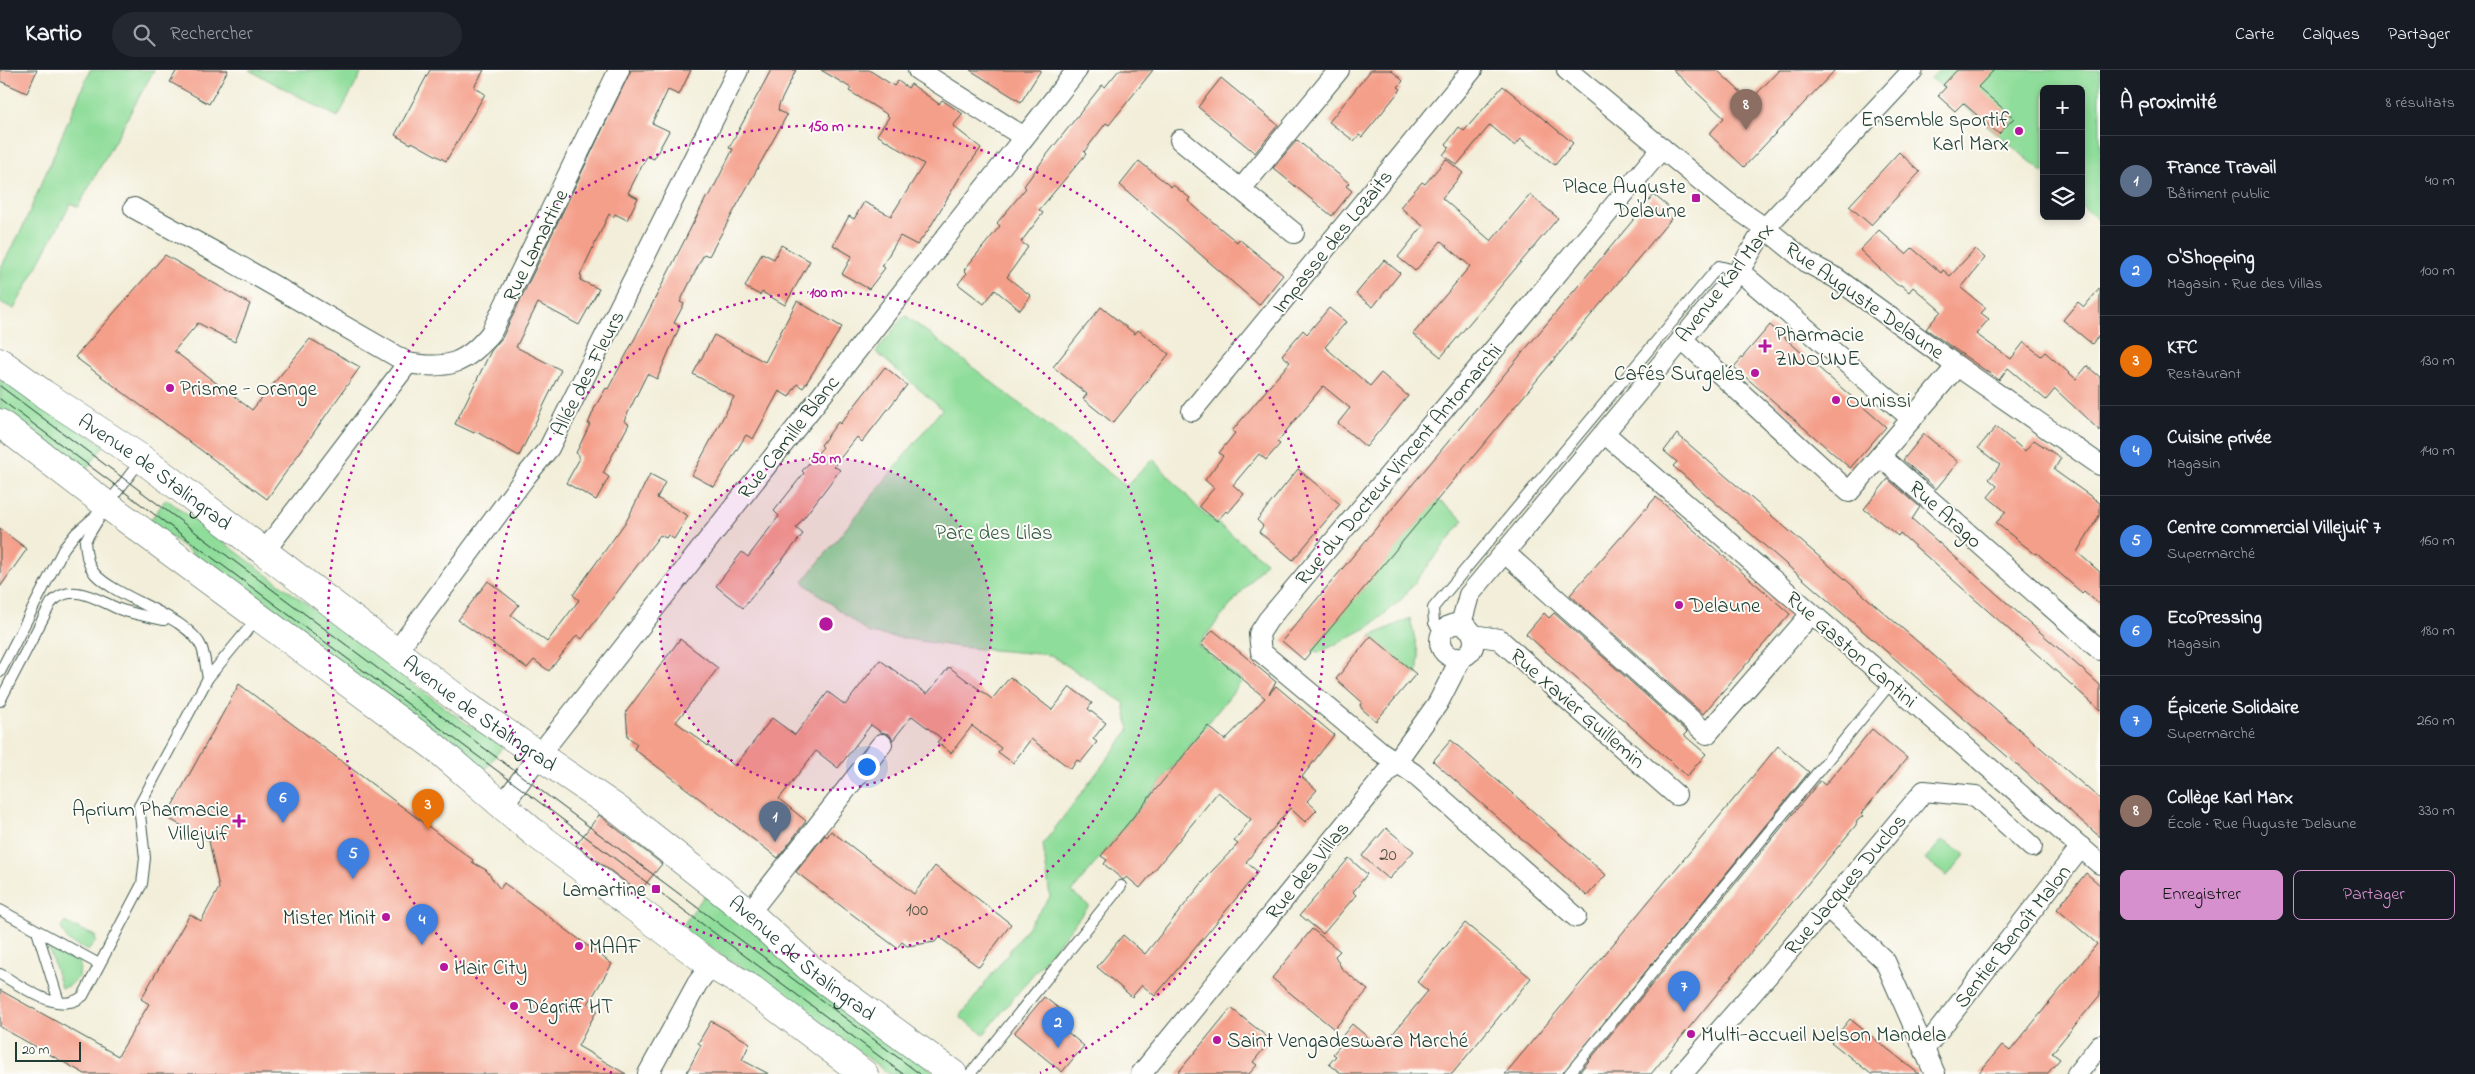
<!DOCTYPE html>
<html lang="fr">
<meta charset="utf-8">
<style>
:root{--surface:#171b24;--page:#242831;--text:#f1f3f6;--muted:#9ea1a6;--line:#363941;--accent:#d690ce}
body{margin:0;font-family:"Indie Flower",sans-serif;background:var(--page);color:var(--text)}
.controls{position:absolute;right:15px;top:15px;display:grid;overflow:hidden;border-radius:8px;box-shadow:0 2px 8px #0003}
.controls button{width:45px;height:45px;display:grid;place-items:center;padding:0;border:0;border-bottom:1px solid var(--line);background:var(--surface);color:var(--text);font:25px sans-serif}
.scale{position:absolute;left:15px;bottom:12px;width:66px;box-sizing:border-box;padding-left:5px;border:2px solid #1f3d34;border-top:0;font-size:14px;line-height:18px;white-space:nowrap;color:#1f3d34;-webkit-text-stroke:4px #fdfcf7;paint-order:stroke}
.you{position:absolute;left:866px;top:696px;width:18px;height:18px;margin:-12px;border:4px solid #fff;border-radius:50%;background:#1a73e8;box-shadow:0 0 0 8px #1a73e833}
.badge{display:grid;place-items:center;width:32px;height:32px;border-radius:50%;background:var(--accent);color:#fff;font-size:16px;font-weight:700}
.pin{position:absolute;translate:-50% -41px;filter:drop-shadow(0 1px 2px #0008)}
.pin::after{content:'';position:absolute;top:26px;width:18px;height:15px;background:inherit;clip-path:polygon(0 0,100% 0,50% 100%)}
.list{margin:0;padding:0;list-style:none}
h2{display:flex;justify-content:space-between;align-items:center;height:65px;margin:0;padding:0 20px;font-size:21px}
h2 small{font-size:16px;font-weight:400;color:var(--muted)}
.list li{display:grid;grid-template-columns:32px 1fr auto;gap:15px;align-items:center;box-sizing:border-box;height:90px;padding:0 20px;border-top:1px solid var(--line)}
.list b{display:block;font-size:19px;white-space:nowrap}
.list p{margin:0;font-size:16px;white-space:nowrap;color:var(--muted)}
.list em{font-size:16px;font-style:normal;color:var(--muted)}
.actions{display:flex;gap:10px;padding:15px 20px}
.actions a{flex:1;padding:11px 0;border:1px solid var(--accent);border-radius:8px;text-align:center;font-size:18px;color:var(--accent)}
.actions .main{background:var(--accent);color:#111}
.icon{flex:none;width:28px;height:28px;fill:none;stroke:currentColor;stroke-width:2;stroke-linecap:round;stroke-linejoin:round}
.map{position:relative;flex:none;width:2100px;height:1004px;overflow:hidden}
header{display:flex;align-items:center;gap:30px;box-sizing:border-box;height:70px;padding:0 25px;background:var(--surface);border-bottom:1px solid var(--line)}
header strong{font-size:24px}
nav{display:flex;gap:28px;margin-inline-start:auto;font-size:18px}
.search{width:350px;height:45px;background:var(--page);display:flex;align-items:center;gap:12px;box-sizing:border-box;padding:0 18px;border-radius:28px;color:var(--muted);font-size:19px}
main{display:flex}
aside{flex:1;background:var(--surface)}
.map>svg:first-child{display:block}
</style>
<header>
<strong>Kartio</strong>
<div class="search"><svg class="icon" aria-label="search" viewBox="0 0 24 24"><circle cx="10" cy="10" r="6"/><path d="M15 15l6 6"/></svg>Rechercher</div>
<nav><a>Carte</a><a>Calques</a><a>Partager</a></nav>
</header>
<main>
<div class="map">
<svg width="2100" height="1004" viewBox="0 0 2100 1004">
<rect width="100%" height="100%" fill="#fdfcf7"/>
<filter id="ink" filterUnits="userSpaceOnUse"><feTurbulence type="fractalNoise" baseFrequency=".02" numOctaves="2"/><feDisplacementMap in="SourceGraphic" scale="10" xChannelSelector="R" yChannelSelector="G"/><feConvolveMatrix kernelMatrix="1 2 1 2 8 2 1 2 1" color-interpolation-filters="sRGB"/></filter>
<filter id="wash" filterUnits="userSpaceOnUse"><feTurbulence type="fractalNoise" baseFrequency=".0096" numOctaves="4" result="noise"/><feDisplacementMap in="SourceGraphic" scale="20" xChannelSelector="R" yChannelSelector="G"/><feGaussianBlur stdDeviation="1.12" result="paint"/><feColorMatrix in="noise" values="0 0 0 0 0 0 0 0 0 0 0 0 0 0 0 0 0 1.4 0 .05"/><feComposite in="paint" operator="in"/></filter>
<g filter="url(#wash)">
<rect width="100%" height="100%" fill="#f2eed9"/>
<g fill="#8fdd9a" stroke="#578d67">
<path d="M90,0H154L78,137L71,133L14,239L0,232V199L22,159Z"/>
<path d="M249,0H363L338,47Z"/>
<path d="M1939,0H2100V151L2081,135V19H2044V103L1931,8Z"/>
<path d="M905,245L1126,416L1153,389L1199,439L1266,492L1198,575L1242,611L1072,822L1089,836L984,964L960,947L1050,827L1043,774L1129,660L1124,633L1051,585L959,577L869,563L803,512L942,339L876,282Z"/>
<path d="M0,305L104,375L84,403L0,340Z"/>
<path d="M166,429L463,651L503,676L481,705L150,451Z"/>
<path d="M1437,429L1464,450L1401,530L1370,556L1319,583L1312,580Z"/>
<path d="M1410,548L1419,587L1417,605L1371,566Z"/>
<path d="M1942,770L1966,784L1947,806L1925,790Z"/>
<path d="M707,822L936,1004H889L775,918L680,859Z"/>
<path d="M64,852L95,866L96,871L88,881L68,871L61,858Z"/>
<path d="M47,873L78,888L80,895L79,907L69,916L61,918Z"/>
</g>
<g id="blocks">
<g fill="#f49f8a">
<path d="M0,0H37L27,23L0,11Z"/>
<path d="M177,0H228L209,34L170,12Z"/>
<path d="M430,0H484L474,17L485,24L446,91L412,72L411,74L395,65Z"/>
<path d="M631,0H691L679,25L668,20L652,53L669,61L654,89L647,86L628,123L638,128L627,150L615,144L613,147L609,144L580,205L582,206L580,210L599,219L579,255L538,233L516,277L561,300L519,386L475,361L474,363L455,354L491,281L502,268Z"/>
<path d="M771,0H796L779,35L778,40L787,45L709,186L704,184L680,232L684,234L674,253L680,256L657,309L647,304L624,351L629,354L603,403L609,407L596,430L566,413L579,390V385L576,383L590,354H588L595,337L606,318L608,319L635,268L707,126L709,127L733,79L729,78Z"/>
<path d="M821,0H869L894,16L898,11L908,18L911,14L939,34L942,30L963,44L953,56L981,78L960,107L929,159L917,175L900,166L882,196L885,198L869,219L842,204L852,186L833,175L849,146L854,149L864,132L891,146L924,94L877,65L889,47L885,43L849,21L851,18Z"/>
<path d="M970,0H1041L1021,32Z"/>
<path d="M1119,0H1153L1109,55L1106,53L1084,82L1086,84L1039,140L1043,143L1021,172L1028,177L1007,207L1031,226L1020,240L995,220L984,234L958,214L967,203L964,200L1000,156L997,153L1026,118L1024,116L1046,86L1102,15L1105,17Z"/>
<path d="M1371,0H1391L1403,11L1398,17L1401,19L1376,50L1362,67L1359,65L1354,71L1329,52Z"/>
<path d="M1673,0H1717L1750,31L1779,0H1835L1744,97L1709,64L1724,48Z"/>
<path d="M1957,0H1994L1978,17L2014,48L1999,64L1963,33L1955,41L1938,26L1946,17L1943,15Z"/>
<path d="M1221,8L1278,55L1255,83L1198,37Z"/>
<path d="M1503,16L1573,73L1555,95L1521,69L1515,76L1490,55L1457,95L1443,85L1449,77L1446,74L1459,57L1464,61Z"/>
<path d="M1297,70L1349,113L1346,116L1352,121L1332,146L1273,98Z"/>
<path d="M1899,82L1920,102L1871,155L1849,136Z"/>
<path d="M1446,89L1463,103L1442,128L1491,171L1530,125L1558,148L1441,287L1413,264L1470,196L1441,171L1415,201L1398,187L1423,156L1400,137L1422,112L1425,114Z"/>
<path d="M1139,91L1171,117L1173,115L1190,128L1188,131L1220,158L1237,172L1239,169L1283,205L1259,235L1120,115Z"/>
<path d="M1654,125L1676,143L1304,590L1282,571Z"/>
<path d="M1879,160L1906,184L1912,178L1941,203L1943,200L1950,206L1975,179L1985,188L1961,218L1986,238L1981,243L1989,249L1976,264L2011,289L2024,272L2041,286L2045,282L2076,309L2087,296L2100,307V361L2055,319L2046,330L2008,298L1999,310L1926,259L1941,241L1913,217L1909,222L1901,215H1897L1860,180Z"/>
<path d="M781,175L810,191L785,235L762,222L760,225L745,217L762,183L774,189Z"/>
<path d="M165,185L250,234L235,272L198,253L174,281L252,340L310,269L360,297L267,429L75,287Z"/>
<path d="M1384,190L1400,203L1373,237L1356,224Z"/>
<path d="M2100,218V264L2092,274L2063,250L2078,232L2084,237Z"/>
<path d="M797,231L842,257L803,318L797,314L789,327L779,321L753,369L746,365L714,417L692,405L734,327L693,304L714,265L765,292Z"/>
<path d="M1101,237L1135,264L1138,260L1169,284L1113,353L1083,329L1087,324L1053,297Z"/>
<path d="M1329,238L1346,252L1325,277L1370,316L1381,303L1408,326L1366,377L1338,353L1350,338L1323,316L1277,372L1280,374L1266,390L1259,384L1233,415L1244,424L1228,443L1226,441L1217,451L1199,436L1214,418L1205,410L1223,386L1219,383L1235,363L1232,361L1290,292L1282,285L1303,260L1307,264Z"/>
<path d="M1770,255L1886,357L1850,398L1734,297Z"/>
<path d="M885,297L907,315L862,372L857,367L834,396L840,400L796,458L803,464L743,538L716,516L742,482L748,487L779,446L774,441L804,403L802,401L823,377L821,375L838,352L840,354Z"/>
<path d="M1996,357L2025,381L2034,370L2061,388L2054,400L2100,433V444L2077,482L2100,502V535L2084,521L2082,523L2037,483L2035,484L1996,453L2006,442L1988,427L1997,416L1989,409L2000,395L1978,378Z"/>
<path d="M1677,364L2100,729V767L1673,396L1677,392L1664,381Z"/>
<path d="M1924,364L1958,392L1936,419L1903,390Z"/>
<path d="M1298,399L1340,434L1293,490L1259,462L1263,456L1257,450Z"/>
<path d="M650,404L665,412L657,428L688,446L674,469L668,465L666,468L660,465L582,569L577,565L549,601L534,590L527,598L458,550L488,511L519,535L511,545L547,572L579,530L573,525L627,450Z"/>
<path d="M1888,409L1920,437L1912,449L2100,615V640L1900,463L1898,466L1864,439Z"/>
<path d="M1656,427L1790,544L1703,644L1570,525Z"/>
<path d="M0,459L27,479L0,517Z"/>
<path d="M1544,543L1549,548L1554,543L1687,662L1684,665L1706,684L1687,706L1526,564Z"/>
<path d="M1213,560L1276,612L1269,624L1276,616L1334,665L1302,707L1317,720L1307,731L1317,740L1305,752L1290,738L1246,792L1258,802L1191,883L1155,926L1142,915L1132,927L1097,897L1123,865L1145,884L1211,802L1238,774L1234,771L1251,749L1218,722L1140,818L1127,807L1123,810L1104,794L1107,790L1101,786L1208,656L1225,670L1265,628L1201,574Z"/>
<path d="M1371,566L1416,604L1376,651L1362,639L1360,635L1362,632L1336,609Z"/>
<path d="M680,569L718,598L676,652L735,696L772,648L795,665L828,622L845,635L880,590L927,624L949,597L992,629L1010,607L1052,640L1070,617L1092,633L1088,639L1106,653L1093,669L1097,672L1081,692L1077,690L1071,699L1031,669L1013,693L998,682L1001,678L972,656L951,683L937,672L941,668L912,646L893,670L889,664L881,662L871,655L838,698L816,681L779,729L806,751L778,788L634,679L637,674L628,667L626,642Z"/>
<path d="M239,614L473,790L472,792L486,800L500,819L504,813L612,894L588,934L597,940L578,976L626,1004H85L0,957V920L118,986L149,934L141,929L190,844L201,851L219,818L209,771L166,747Z"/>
<path d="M1872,659L1907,688L1861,744L1863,746L1857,751L1856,755L1651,1004H1578L1820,711L1825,715Z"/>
<path d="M1451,670L1606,805L1587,826L1433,691Z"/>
<path d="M1778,676L1809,702L1562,1004H1505Z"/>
<path d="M599,745L662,794L639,822L576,775Z"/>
<path d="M1386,758L1414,781L1389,809L1362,786Z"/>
<path d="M831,761L914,824L935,796L1011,854L979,897L939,867L935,872L907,876L902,872L897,878L796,802L825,765L827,767Z"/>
<path d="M1349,788L1367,804L1353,822L1356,825L1323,864L1300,845Z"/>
<path d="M2086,803L2100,815V925L2052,983L2060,989L2047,1004H1978L2002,975L2010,981L2097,874L2057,839Z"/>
<path d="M1465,853L1531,908L1452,1004H1342L1329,994L1336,986L1333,984L1343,972L1340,969L1352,954L1381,978L1428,921L1417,912Z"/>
<path d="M1312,859L1340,881L1335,886L1342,899L1368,920L1334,959L1272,908Z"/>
<path d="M1044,927L1061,940L1052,949L1084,976L1062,1002L1014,963Z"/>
<path d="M1231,938L1271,970L1253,992L1257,995L1249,1004H1177Z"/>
<path d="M1850,949L1919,1004H1871L1831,972Z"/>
<path d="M711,951L750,973L742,990L769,1004H686L701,975L698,973Z"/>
</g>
</g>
</g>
<g filter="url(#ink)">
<use href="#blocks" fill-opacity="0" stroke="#3f584d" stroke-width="1"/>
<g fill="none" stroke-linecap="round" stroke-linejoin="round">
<defs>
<g id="lane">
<path d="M141,390L107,435L85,471C86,482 87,495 95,504C118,529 190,547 202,578C205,587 206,599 208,608"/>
<path d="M1442,564L1434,553L1433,538L1719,196L1739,201"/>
<path d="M0,602L64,478L76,463L99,443"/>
<path d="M0,631L51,533C72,511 97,530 119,539C133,544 149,547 164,550"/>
<path d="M0,840L99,894"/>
<path d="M37,861L59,932"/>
<path d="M0,904C22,916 59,946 83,926L142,814L145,788L139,736L208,608L258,547"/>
<path d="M970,1004L1121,816"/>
<path d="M1569,1004L1891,613"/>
</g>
<g id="street">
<path d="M918,0L1024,67"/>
<path d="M1567,0L1727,132L1765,158L1808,193L1836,208L1957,296L2100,395"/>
<path d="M1180,70L1294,163"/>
<path d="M1241,119L1339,0"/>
<path d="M134,138L231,191L408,293C447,300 466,294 491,263L619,0"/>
<path d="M1739,201L1912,349"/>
<path d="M1682,269L1849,422L1957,296"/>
<path d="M1192,341L1472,0"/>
<path d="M1604,363L2100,794"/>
<path d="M1880,386L2100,580"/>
<path d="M264,482L408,293"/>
<path d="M1504,482L1707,664L1811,544"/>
<path d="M1461,554L1469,525L1739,201L1765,158L1913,0"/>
<circle cx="1457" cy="571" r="17"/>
<path d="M1473,565L1499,569L1676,725"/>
<path d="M396,582L526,406L549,378L738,0"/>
<path d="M502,736L540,684L1077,0"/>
<path d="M1827,837L1885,891L1935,1004"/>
<path d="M749,843L882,674"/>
<path d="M1576,847L1413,703L1381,682L1261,582L1259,564L1268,550L1662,78"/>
<path d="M1925,978L2081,777"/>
<path d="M648,1004L697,914L711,895"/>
<path d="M1141,1004L1396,692L1438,633L1461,588"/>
<path d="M1682,1004L1827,837L1924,721L1976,726L2032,777"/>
<path d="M2077,1004L2100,975"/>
</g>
<g id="primary">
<path id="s1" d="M0,292L44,324L142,389L467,636L617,739L749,843L814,902L953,1004"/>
<path d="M0,353L107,435L435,677L532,761L711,895L752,919L864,1004"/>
</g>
</defs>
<use href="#lane" stroke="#3f584d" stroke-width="12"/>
<use href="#street" stroke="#3f584d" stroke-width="22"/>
<use href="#primary" stroke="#3f584d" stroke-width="29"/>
<use href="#lane" stroke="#fff" stroke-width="10"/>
<use href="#street" stroke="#fff" stroke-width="20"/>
<use href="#primary" stroke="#fff" stroke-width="28"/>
<g stroke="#1f3d34" stroke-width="1">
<path d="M0,316L920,1004"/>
<path d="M0,329L903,1004"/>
</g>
</g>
</g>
<circle cx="826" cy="554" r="166" fill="#b5179e" fill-opacity=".12"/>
<g fill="none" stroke="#b5179e" stroke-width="2.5" stroke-dasharray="2.5 5">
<circle cx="826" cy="554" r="166"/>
<circle cx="826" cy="554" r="332"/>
<path d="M612 1003A498 498 0 1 1 1040 1003"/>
</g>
<g fill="#b5179e" stroke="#fdfcf7" stroke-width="2">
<circle cx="2019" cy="61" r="5"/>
<rect x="1691" y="123" width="10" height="10" rx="2.5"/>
<path d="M1762.5 268.5h5v5h5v5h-5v5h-5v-5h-5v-5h5z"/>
<circle cx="1755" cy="303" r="5"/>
<circle cx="170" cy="318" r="5"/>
<circle cx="1836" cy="330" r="5"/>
<circle cx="1679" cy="535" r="5"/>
<path d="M236.5 743.5h5v5h5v5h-5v5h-5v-5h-5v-5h5z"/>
<rect x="651" y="814" width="10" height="10" rx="2.5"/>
<circle cx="386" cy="847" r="5"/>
<circle cx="579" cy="876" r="5"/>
<circle cx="444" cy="897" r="5"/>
<circle cx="514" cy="936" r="5"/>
<circle cx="1691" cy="964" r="5"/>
<circle cx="1217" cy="970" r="5"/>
</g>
<g text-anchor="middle" stroke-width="4" stroke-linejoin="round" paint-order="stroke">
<g font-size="19" fill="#54564a">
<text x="1388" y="790">20</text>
<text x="917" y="845">100</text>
</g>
<g font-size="21" fill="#1f3d34" stroke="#fdfcf7" text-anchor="start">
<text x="2009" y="56" text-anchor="end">Ensemble sportif<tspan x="2009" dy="24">Karl Marx</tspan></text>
<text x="1686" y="123" text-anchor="end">Place Auguste<tspan x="1686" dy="24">Delaune</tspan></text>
<text x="1775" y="271">Pharmacie<tspan x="1775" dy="24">ZINOUNE</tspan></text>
<text x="1745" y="310" text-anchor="end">Cafés Surgelés</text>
<text x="180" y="325">Prisme - Orange</text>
<text x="1846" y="337">Ounissi</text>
<text x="1689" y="542">Delaune</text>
<text x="229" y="746" text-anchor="end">Aprium Pharmacie<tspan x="229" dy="24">Villejuif</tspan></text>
<text x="646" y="826" text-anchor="end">Lamartine</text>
<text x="376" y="854" text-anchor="end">Mister Minit</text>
<text x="589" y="883">MAAF</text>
<text x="454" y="904">Hair City</text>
<text x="524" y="943">Dégriff HT</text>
<text x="1701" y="971">Multi-accueil Nelson Mandela</text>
<text x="1227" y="977">Saint Vengadeswara Marché</text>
</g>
<g font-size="21" fill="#1f3d34" stroke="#fdfcf7">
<text transform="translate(1332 171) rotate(-51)" y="7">Impasse des Lozaits</text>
<text transform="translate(535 175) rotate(-64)" y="7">Rue Lamartine</text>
<text transform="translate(1724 212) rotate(-52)" y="7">Avenue Karl Marx</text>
<text transform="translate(1865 230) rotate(35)" y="7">Rue Auguste Delaune</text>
<text transform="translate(587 303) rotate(-63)" y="7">Allée des Fleurs</text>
<text transform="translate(788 367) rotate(-52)" y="7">Rue Camille Blanc</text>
<text transform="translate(1398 394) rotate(-50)" y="7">Rue du Docteur Vincent Antomarchi</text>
<text dy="7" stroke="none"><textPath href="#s1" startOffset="190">Avenue de Stalingrad</textPath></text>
<text transform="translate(1946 444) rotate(42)" y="7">Rue Arago</text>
<text transform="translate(1852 579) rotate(41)" y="7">Rue Gaston Cantini</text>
<text transform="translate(1578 638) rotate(41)" y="7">Rue Xavier Guillemin</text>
<text dy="7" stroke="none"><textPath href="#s1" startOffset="595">Avenue de Stalingrad</textPath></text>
<text transform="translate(1307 800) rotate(-51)" y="7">Rue des Villas</text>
<text transform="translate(1845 814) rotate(-50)" y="7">Rue Jacques Duclos</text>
<text transform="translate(2012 866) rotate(-52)" y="7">Sentier Benoît Malon</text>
<text dy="7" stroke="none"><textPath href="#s1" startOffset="1000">Avenue de Stalingrad</textPath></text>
</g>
<g font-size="21" fill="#355d48" stroke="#fdfcf7">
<text x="994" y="469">Parc des Lilas</text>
</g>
</g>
<circle cx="826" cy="554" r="8" fill="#b5179e" stroke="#fdfcf7" stroke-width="2.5"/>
<g font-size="15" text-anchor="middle" font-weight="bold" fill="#b5179e" stroke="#fdfcf7" stroke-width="4" stroke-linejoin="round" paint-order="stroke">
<text x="826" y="61">150 m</text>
<text x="826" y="227">100 m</text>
<text x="826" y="393">50 m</text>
</g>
</svg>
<div class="controls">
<button>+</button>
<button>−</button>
<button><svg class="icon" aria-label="layers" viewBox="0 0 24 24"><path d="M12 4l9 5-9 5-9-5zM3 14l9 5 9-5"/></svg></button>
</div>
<div class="scale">20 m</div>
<div class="you"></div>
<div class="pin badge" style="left:775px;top:772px;background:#5c6f8a">1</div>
<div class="pin badge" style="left:1058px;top:978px;background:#3f7fe0">2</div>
<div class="pin badge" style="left:428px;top:760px;background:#e8710a">3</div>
<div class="pin badge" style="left:422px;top:875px;background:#3f7fe0">4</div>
<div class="pin badge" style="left:353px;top:809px;background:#3f7fe0">5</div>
<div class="pin badge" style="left:283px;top:753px;background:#3f7fe0">6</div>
<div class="pin badge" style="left:1684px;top:942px;background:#3f7fe0">7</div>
<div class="pin badge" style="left:1746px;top:60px;background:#8d6e63">8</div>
</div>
<aside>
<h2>À proximité<small>8 résultats</small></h2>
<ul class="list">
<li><span class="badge" style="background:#5c6f8a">1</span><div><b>France Travail</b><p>Bâtiment public</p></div><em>40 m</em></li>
<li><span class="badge" style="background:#3f7fe0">2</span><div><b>O'Shopping</b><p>Magasin · Rue des Villas</p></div><em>100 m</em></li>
<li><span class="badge" style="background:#e8710a">3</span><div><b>KFC</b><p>Restaurant</p></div><em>130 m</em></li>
<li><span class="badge" style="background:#3f7fe0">4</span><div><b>Cuisine privée</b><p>Magasin</p></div><em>140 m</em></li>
<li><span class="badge" style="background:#3f7fe0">5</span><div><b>Centre commercial Villejuif 7</b><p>Supermarché</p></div><em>160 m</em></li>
<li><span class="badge" style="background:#3f7fe0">6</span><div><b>EcoPressing</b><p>Magasin</p></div><em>180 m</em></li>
<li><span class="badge" style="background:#3f7fe0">7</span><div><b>Épicerie Solidaire</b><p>Supermarché</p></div><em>260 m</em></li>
<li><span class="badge" style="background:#8d6e63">8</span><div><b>Collège Karl Marx</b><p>École · Rue Auguste Delaune</p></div><em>330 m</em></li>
</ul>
<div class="actions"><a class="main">Enregistrer</a><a>Partager</a></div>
</aside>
</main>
